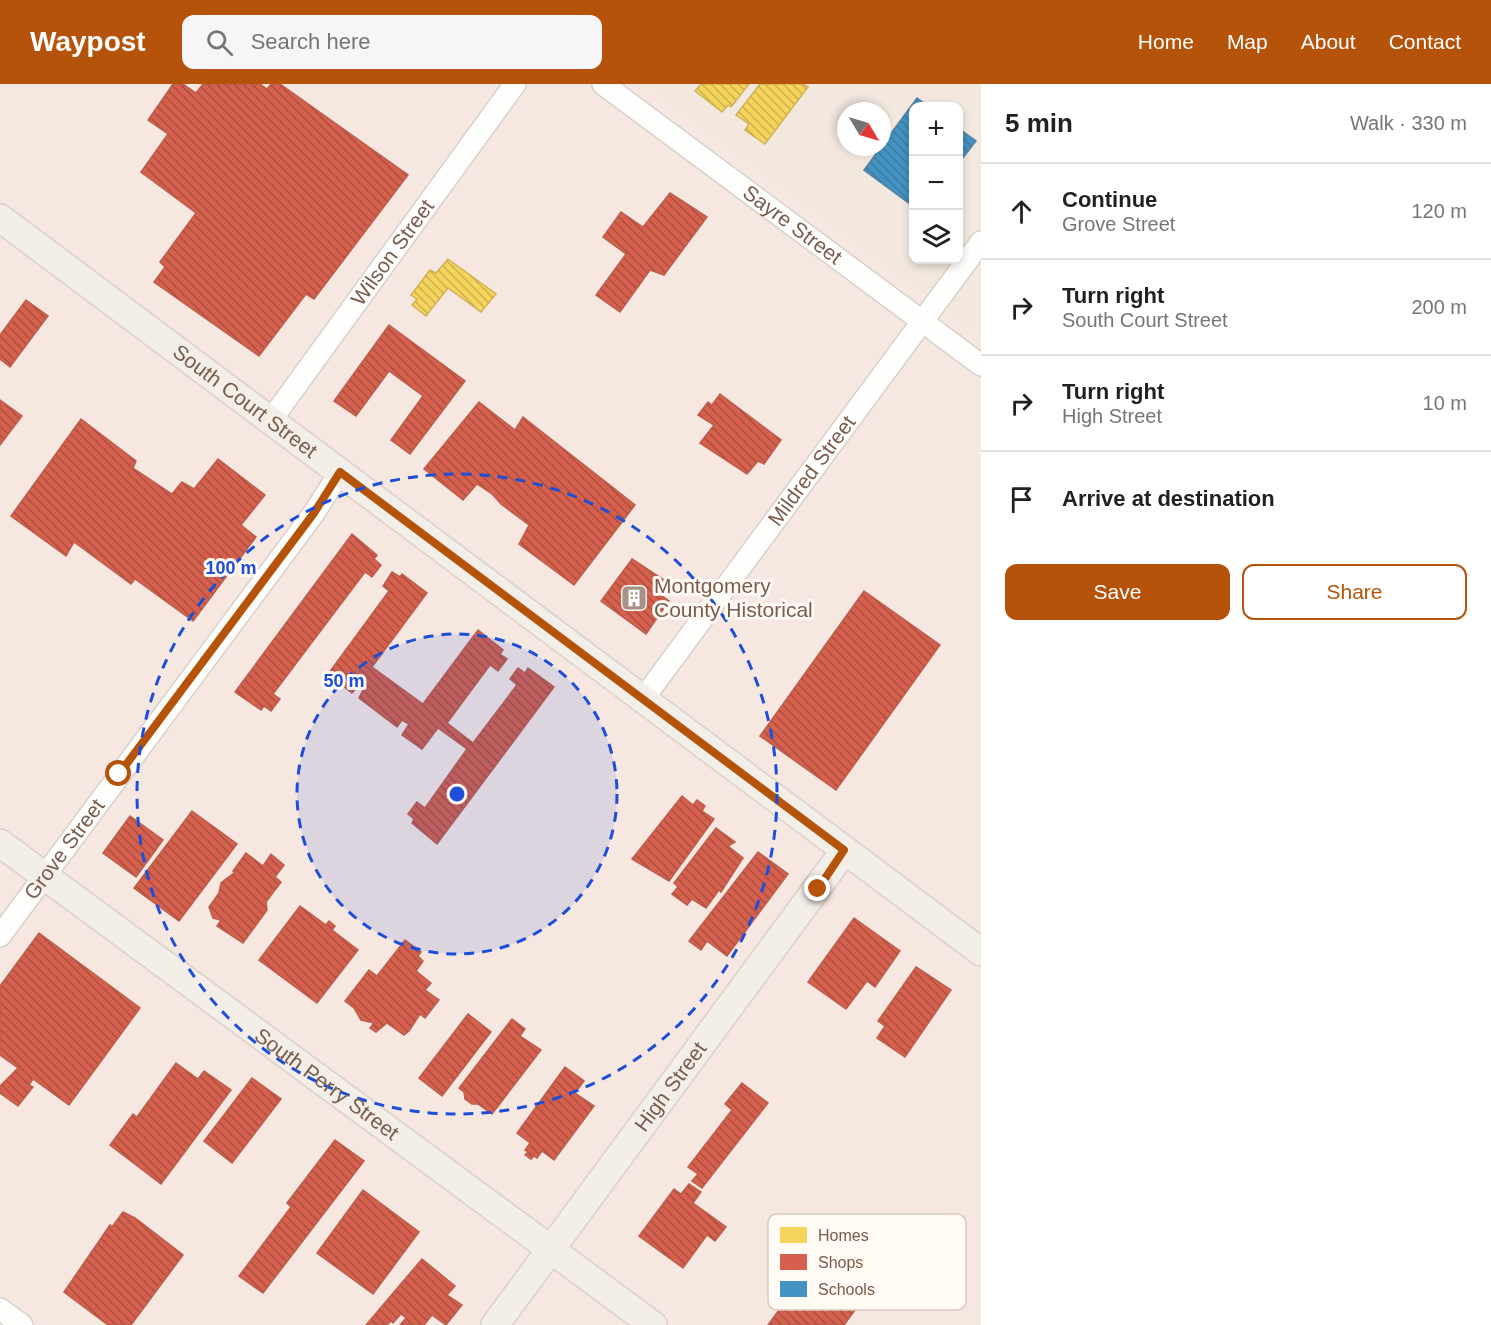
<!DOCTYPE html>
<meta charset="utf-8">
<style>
:root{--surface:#fff;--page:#f6f6f6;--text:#202124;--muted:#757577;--line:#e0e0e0;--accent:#b45309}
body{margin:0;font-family:Helvetica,sans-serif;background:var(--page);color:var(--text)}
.controls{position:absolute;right:18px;top:18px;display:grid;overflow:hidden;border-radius:12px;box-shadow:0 3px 9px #0003}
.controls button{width:54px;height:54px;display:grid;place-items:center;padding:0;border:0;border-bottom:2px solid var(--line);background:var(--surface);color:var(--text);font:30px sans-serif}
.compass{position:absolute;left:837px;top:18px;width:54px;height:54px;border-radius:50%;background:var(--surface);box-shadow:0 3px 9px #0003;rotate:128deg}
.stop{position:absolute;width:18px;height:18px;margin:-14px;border:4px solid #b45309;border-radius:50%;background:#fff}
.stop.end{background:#b45309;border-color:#fff;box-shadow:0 2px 6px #0008}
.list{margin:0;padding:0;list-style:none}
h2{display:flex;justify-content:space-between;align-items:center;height:78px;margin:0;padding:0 24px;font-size:26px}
h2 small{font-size:20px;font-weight:400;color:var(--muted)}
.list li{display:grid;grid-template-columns:39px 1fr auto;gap:18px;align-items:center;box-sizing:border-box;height:96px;padding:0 24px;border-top:2px solid var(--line)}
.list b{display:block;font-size:22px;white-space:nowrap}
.list p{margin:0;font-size:20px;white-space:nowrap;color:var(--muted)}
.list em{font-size:20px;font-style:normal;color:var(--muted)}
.actions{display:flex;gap:12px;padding:18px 24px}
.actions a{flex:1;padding:14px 0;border:2px solid var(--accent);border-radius:12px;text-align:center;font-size:21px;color:var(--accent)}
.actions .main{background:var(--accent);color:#fff}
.icon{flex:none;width:33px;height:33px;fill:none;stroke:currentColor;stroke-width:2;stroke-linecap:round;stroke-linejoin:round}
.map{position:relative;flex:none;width:981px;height:1241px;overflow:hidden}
header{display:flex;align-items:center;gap:36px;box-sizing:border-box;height:84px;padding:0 30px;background:var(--accent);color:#fff}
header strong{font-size:28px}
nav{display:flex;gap:33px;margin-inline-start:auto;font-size:21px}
.search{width:420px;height:54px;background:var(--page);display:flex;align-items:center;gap:15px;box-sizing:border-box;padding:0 21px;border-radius:12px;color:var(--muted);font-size:22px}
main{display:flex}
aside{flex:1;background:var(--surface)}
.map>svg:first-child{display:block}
</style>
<header>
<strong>Waypost</strong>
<div class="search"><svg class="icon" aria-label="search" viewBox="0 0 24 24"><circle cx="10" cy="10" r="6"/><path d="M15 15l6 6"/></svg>Search here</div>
<nav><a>Home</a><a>Map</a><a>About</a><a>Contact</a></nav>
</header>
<main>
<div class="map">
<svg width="981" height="1241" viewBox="0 0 981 1241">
<defs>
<pattern id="homes-back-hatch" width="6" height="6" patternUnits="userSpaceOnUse" patternTransform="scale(1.5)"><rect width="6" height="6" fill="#f6d55c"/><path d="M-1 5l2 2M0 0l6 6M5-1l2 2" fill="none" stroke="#ccb04e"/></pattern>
<pattern id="shops-back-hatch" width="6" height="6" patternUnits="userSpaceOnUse" patternTransform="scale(1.5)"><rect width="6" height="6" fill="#d6604d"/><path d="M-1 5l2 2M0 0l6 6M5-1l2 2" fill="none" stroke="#aa4f40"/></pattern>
<pattern id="schools-back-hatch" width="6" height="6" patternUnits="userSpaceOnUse" patternTransform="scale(1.5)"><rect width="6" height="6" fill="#4393c3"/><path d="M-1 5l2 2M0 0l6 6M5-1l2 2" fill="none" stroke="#3d7ba1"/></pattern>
</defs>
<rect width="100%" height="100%" fill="#f9f5f0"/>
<path fill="#f2e8de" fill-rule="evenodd" d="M640,0H981V254ZM914,22H958V176H914ZM846,27H882V63H846Z"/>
<path fill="#f6e8e1" d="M0,0H640L981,254V1241H0Z"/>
<g fill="url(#homes-back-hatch)" stroke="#d1b158" stroke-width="1.5">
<path d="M701,0H749L731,23L728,21L722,28L695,7Z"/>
<path d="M760,0H803L808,3L765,60L745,46L749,40L736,31Z"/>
<path d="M448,175L496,210L481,228L448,204L426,232L412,221L417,215L411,211L430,186L436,189Z"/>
</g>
<g fill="url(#shops-back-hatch)" stroke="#ba5f4d" stroke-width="1.5">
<path d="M173,0H183L196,9L203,0H260L267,5L271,0H280L408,91L314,215L306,210L259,272L154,198L165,183L160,178L196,129L141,88L168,50L148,36Z"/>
<path d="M670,109L707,133L664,191L650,186L620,228L596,211L626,170L603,153L621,128L643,143Z"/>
<path d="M26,216L48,232L10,283L0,275V251Z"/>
<path d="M389,241L465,297L410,370L391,356L423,312L389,287L356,332L334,317Z"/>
<path d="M720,310L781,356L764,380L758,377L747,390L700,359L714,341L698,331L708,318L712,321Z"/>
<path d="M0,316L22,332L0,361Z"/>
<path d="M479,318L515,346L523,333L635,421L574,501L519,460L529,441L501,420L492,410L477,400L463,416L424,385Z"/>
<path d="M81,335L136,377L133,384L172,410L182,398L194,405L218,375L265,411L241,441L256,453L193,537L135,495L131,500L74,458L66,472L11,432Z"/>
<path d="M352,450L377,471L374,475L381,481L372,493L365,488L273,610L280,615L271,627L264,622L261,626L235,608Z"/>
<path d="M632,475L670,500L661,511L669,517L646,550L601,517Z"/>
<path d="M392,488L400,493L402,490L427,509L372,583L423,620L478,546L503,566L500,570L507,575L498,587L490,581L447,639L473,659L517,601L510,595L518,584L525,589L528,584L554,603L437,760L412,739L414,735L408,730L417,718L425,724L467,665L438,644L422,665L402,651L409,640L402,636L397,643L359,614L363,606L358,602L352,609L328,590L389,507L383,502Z"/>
<path d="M864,507L940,561L836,706L760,652Z"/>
<path d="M682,712L693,721L697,716L705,722L702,727L714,735L669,797L632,775Z"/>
<path d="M192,727L237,760L179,837L134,804Z"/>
<path d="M130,732L163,756L136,793L103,769Z"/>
<path d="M716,744L735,758L728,762L743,774L721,808L719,806L706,824L692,815L687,821L672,810L678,803L674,799Z"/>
<path d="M758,768L788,790L727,872L707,857L701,866L689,857Z"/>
<path d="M246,769L263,782L271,770L284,781L275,793L281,798L266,818L267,826L243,859L217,842L221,836L213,834L209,823L219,809L221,799L235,788L233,787Z"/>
<path d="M300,822L326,841L329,837L335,842L332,846L358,866L317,919L259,876Z"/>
<path d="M854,834L900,867L875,903L867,897L846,925L808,898Z"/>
<path d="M39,849L140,924L69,1021L33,995L29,1001L33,1003L18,1022L0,1009V1002L18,984L0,971V902Z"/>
<path d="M405,856L421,868L418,872L423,877L416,887L431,899L425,906L439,916L425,934L420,930L409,947L404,951L387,939L376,948L370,944L374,939L361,936L354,924L345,917L369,886L377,892Z"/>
<path d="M916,883L951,906L905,973L877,954L885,942L878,937Z"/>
<path d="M468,930L491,948L442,1012L419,994Z"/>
<path d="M512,935L525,945L520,952L541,966L492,1030L478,1020H472L465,1015L464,1008L459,1004Z"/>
<path d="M176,979L198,995L204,987L231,1006L161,1100L110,1061L133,1030L137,1033Z"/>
<path d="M565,983L584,997L575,1009L594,1022L554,1076L542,1067L537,1074L534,1072L531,1075L525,1071L528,1068L525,1066L530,1059L517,1049Z"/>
<path d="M252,994L281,1015L232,1079L204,1057Z"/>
<path d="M742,999L768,1019L702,1104L692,1097L698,1090L688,1083L732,1026L725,1020Z"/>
<path d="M335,1056L364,1077L263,1209L239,1192L291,1123L287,1119Z"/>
<path d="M689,1100L701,1108L693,1119L726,1143L715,1157L707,1151L683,1184L639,1152L674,1105L681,1110Z"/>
<path d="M363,1106L419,1148L373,1210L317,1169Z"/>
<path d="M123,1128L135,1134L183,1171L131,1241H108L64,1208L110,1141L112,1143Z"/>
<path d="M831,1155L880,1192L844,1241H768Z"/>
<path d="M422,1175L455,1202L447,1211L462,1221L446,1241L432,1231L424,1241H400L406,1234L401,1230L393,1239L391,1237L387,1241H366Z"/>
</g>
<g fill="url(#schools-back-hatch)" stroke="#5482a0" stroke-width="1.5">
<path d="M917,14L928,22H914V123L864,86Z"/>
<path d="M958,44L976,57L958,80Z"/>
</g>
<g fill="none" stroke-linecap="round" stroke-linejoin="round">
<defs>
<g id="minor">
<path id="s1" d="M603,0L981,281"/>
<path id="s2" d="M271,336L515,0"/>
<path id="s3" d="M643,615L981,158"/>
<path id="s4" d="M0,852L314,429L340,388"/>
<path d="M0,1225L22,1241"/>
</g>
<g id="major">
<path id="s5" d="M0,134L981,868"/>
<path id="s6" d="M0,759L653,1241"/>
<path id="s7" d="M495,1241L845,766"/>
</g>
</defs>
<use href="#minor" stroke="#d7d1cb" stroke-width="24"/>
<use href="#major" stroke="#dad1cc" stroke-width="30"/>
<use href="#minor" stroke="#fefefd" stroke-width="21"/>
<use href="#major" stroke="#f3eee8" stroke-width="27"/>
</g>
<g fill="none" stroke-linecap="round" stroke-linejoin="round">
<path stroke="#b45309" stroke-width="8" d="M119,690L314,429L340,388L844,766L818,805"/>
</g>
<circle cx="457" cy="710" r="160" fill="#1d4ed8" fill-opacity=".12"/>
<g fill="none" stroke="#1d4ed8" stroke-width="3" stroke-dasharray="10 8">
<circle cx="457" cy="710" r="160"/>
<circle cx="457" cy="710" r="320"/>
</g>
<defs>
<symbol id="building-square" viewBox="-11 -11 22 22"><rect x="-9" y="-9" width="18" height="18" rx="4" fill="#a69286" stroke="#fffaf3"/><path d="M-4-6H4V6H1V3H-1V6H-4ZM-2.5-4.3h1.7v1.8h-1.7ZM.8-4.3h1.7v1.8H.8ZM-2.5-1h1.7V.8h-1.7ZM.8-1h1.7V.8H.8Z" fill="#fff"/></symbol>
</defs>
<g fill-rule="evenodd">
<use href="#building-square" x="619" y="499" width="30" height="30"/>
</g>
<g text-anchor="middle" stroke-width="6" stroke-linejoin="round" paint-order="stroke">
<g font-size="21" fill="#7a5c4d" stroke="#fffaf3">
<text dy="7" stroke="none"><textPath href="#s1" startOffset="236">Sayre Street</textPath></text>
<text dy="7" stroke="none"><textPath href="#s2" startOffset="207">Wilson Street</textPath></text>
<text dy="7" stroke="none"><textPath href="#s5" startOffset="306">South Court Street</textPath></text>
<text dy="7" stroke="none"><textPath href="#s3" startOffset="284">Mildred Street</textPath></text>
<text dy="7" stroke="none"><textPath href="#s4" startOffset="108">Grove Street</textPath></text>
<text dy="7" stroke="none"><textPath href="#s6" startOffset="406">South Perry Street</textPath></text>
<text dy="7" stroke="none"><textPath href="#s7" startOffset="296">High Street</textPath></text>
</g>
<g font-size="21" fill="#7a5c4d" stroke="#fffaf3" text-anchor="start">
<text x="654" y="509">Montgomery<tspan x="654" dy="24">County Historical</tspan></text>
</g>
</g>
<rect x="768" y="1130" width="198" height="96" rx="9" fill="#fffaf3" stroke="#d7cbc1" stroke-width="1.5"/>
<rect x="780" y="1143" width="27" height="16" fill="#f6d55c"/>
<rect x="780" y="1170" width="27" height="16" fill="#d6604d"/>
<rect x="780" y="1197" width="27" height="16" fill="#4393c3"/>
<g font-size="16" fill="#7a5c4d">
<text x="818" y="1157">Homes</text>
<text x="818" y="1184">Shops</text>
<text x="818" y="1211">Schools</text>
</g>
<circle cx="457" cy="710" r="9" fill="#1d4ed8" stroke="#fffaf3" stroke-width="3"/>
<g font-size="18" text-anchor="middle" font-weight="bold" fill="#1d4ed8" stroke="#fffaf3" stroke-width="6" stroke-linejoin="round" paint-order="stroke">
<text x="231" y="490">100 m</text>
<text x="344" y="603">50 m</text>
</g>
</svg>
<div class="controls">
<button>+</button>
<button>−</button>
<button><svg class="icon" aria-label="layers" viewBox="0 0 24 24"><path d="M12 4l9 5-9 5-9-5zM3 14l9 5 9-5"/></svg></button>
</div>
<svg class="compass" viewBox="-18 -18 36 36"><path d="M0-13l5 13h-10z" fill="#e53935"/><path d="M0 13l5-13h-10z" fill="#757577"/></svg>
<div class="stop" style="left:119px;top:690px"></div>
<div class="stop end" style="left:818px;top:805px"></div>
</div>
<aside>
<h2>5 min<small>Walk · 330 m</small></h2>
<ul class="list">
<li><svg class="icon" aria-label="ahead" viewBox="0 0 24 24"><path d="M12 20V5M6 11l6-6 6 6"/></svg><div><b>Continue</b><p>Grove Street</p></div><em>120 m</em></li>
<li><svg class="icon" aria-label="right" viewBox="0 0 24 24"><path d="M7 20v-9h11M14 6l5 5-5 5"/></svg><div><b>Turn right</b><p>South Court Street</p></div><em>200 m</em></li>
<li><svg class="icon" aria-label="right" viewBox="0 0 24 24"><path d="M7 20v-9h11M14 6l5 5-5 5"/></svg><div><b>Turn right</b><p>High Street</p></div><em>10 m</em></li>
<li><svg class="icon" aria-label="arrive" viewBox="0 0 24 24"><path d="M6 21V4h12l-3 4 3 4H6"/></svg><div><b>Arrive at destination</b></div></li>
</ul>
<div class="actions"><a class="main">Save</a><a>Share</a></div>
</aside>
</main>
